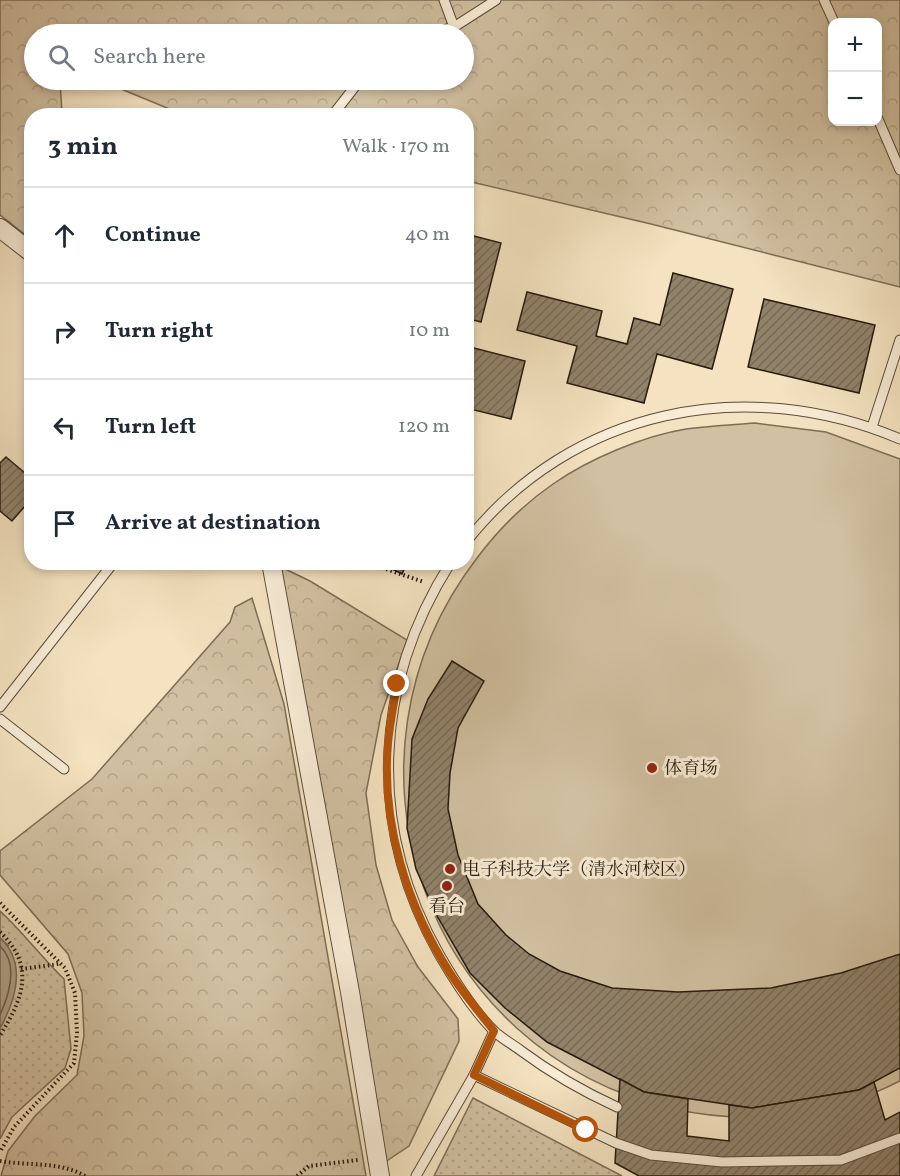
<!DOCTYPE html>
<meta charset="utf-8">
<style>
:root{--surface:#fff;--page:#f2f2f3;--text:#1f2937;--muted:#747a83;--line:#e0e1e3}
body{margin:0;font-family:Vollkorn,"Noto Serif SC",serif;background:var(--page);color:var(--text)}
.controls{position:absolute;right:18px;top:18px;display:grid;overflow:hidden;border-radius:12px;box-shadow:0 3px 9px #0003}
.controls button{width:54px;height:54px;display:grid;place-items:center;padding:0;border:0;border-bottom:2px solid var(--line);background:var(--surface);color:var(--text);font:30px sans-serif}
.stop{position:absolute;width:18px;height:18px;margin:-14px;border:4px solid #b45309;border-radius:50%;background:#fff}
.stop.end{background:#b45309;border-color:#fff;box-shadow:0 2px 6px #0008}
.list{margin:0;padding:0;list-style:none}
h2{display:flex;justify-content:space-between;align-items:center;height:78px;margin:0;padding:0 24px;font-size:26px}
h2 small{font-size:20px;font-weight:400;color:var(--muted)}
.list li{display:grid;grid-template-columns:39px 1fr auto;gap:18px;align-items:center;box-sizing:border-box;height:96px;padding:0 24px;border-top:2px solid var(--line)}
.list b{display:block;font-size:22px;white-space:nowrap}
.list em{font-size:20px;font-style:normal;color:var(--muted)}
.icon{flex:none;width:33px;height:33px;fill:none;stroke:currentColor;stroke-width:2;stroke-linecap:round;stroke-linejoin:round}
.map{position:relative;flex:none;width:900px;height:1176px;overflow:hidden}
.search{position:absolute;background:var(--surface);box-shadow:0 3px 9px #0003;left:24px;top:24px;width:450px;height:66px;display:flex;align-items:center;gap:15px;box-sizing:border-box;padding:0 21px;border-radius:33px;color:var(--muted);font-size:22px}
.panel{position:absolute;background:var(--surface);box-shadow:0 3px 9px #0003;left:24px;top:108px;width:450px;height:462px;border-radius:24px}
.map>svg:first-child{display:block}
</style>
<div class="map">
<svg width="900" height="1176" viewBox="0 0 900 1176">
<defs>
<pattern id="grass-dots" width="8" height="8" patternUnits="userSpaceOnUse" patternTransform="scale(1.5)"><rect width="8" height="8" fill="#d1c0a1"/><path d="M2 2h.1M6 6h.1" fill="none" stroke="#b3a489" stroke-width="1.8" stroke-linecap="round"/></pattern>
<pattern id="forest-crowns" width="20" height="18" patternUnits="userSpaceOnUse" patternTransform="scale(1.5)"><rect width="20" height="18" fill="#d1c0a1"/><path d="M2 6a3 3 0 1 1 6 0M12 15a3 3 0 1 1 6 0" fill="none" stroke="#b3a489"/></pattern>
<pattern id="building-hatch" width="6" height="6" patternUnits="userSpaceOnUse" patternTransform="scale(1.5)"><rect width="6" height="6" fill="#91826a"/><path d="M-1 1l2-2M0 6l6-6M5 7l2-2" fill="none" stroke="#766a56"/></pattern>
</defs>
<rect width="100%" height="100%" fill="#f4e2c0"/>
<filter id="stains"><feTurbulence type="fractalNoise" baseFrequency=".00333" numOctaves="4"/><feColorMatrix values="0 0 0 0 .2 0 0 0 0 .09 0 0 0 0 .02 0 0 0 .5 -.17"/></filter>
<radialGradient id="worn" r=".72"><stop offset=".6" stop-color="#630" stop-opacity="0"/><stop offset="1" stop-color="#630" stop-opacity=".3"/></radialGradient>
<g fill="url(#grass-dots)" stroke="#7c6e56" stroke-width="1.5">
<path d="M0,911C23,932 41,957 64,979L71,1049L65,1068L12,1117L0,1139V1028L4,1021L8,945L0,938Z"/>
<path d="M473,1098L622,1176H434Z"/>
</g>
<g fill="url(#forest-crowns)" stroke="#7c6e56" stroke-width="1.5" fill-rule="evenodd">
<path d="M0,0H900V287L651,224L467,181L466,116L184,115L109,84L64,80H464V34H34V80H60L62,114L32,116L31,160L28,166L31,189V239L0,215ZM832,22H878V122H832Z"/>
<path d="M281,567L310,581L407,640L381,715L366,793L376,865L392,920L418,967L458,1019L459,1041L409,1146L385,1162Z"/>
<path d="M252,598L284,704L366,1176H1L8,1151L35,1116L77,1075L84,1036L82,993L68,954L0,875V851L92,779L230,622L235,607Z"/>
</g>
<path fill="#d1c0a1" stroke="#7c6e56" stroke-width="1.5" d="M755,423L826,432L900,459V1081C830,1117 751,1126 674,1109C425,1053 322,760 477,558C498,530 524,504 553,484C589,459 643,436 686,429C709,426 732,425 755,423Z"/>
<path fill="#ae9e83" stroke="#786a53" stroke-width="1.5" d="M0,938C27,962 16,1000 0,1028Z"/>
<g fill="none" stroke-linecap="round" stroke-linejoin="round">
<path stroke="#6a5c48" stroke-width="1.5" d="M0,946C19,964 9,995 0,1015"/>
</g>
<g fill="url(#building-hatch)" stroke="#261b0c" stroke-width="1.5">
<path d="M466,234L501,243L481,322L466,318Z"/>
<path d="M673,273L733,289L712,369L657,354L644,403L567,383L577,346L517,330L527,292L602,311L596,336L627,344L634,318L660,325Z"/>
<path d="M764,299L875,325L859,393L748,367Z"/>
<path d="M466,346L525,361L511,419L466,408Z"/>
<path d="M6,457L32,479V498L12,521L0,511V463Z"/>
<path d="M378,562H418L417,565L407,563L402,574Z"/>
<path d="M452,661L484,681L458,728L450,773L448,809L458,855L478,904L506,935L529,954L560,971L612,988L678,992L771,988L841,973L900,954V1068L859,1090L752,1108L644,1092L547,1042L505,1008L470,973L437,916L416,869L407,828L412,739L428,699Z"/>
<path d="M620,1079L644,1092L688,1099L687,1136L729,1141V1105L752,1108L859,1090L874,1082L885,1120L900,1112V1176H639L615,1163Z"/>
</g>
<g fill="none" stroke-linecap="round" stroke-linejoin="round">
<defs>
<g id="lane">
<path d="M444,0L454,27"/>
<path d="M824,0L834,22"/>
<path d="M428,34L454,27L496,0"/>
<path d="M332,116L360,80"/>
<path d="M878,119L900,170"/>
<path d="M872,427L900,340"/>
<path d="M466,542C572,408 746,374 900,439"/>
<path d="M451,562C373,685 367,826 439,954C454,980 473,1010 494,1031C501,1038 512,1044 520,1050C551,1073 582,1091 617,1107"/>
<path d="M0,707L114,562"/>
<path d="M0,719L64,769"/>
<path d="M474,1075L616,1143L651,1155L722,1162L841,1160L900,1138"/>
<path d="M416,1176L474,1075L494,1031"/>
</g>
<g id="street">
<path d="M0,228L32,253"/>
<path d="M271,562L350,992L380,1176"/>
</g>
</defs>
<use href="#lane" stroke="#5a4d39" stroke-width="11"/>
<use href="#street" stroke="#5a4d39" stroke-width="20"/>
<g stroke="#261b0c" stroke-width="4" stroke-dasharray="1.5 3" stroke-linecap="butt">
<path d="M365,562L424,582"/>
<path d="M0,903L65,968L75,993L77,1033L74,1063L14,1127L0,1152"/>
<path d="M0,932C35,965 24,998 0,1035"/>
<path d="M21,969L59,964"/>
<path d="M0,1161C28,1166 59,1161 85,1176"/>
<path d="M297,1176L309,1166L358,1160"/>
</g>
<use href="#lane" stroke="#f8ecd6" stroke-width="9"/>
<use href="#street" stroke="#f8ecd6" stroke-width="18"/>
</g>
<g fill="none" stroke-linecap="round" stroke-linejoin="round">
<path stroke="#b45309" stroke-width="8" d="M397,684C394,703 390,723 388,743C381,823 407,906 450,973C463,993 479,1012 494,1031L474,1075L586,1130"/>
</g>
<g fill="#8f2418" stroke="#f8ecd6" stroke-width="2">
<circle cx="652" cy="768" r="6"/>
<circle cx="450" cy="869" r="6"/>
<circle cx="447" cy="886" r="6"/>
</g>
<g text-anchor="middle" stroke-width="6" stroke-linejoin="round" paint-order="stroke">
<g font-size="18" fill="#261b0c" stroke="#f8ecd6" text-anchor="start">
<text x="664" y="774">体育场</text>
<text x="462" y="875">电子科技大学（清水河校区）</text>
<text x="447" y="912" text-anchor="middle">看台</text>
</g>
</g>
<rect width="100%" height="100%" filter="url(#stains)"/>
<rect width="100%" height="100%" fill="url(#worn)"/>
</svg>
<div class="controls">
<button>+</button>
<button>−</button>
</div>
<div class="stop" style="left:586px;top:1130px"></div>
<div class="stop end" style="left:397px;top:684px"></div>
<div class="search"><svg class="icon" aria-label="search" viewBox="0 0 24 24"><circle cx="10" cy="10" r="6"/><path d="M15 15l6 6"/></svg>Search here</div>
<section class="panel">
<h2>3 min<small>Walk · 170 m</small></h2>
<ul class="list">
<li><svg class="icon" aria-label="ahead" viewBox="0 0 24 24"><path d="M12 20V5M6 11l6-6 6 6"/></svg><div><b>Continue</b></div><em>40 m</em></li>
<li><svg class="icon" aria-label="right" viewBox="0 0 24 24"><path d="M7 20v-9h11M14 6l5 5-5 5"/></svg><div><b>Turn right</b></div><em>10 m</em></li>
<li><svg class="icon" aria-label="left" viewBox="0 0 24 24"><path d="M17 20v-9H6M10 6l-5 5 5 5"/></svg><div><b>Turn left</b></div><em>120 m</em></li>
<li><svg class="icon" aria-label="arrive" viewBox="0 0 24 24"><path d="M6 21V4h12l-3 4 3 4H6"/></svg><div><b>Arrive at destination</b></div></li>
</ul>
</section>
</div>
